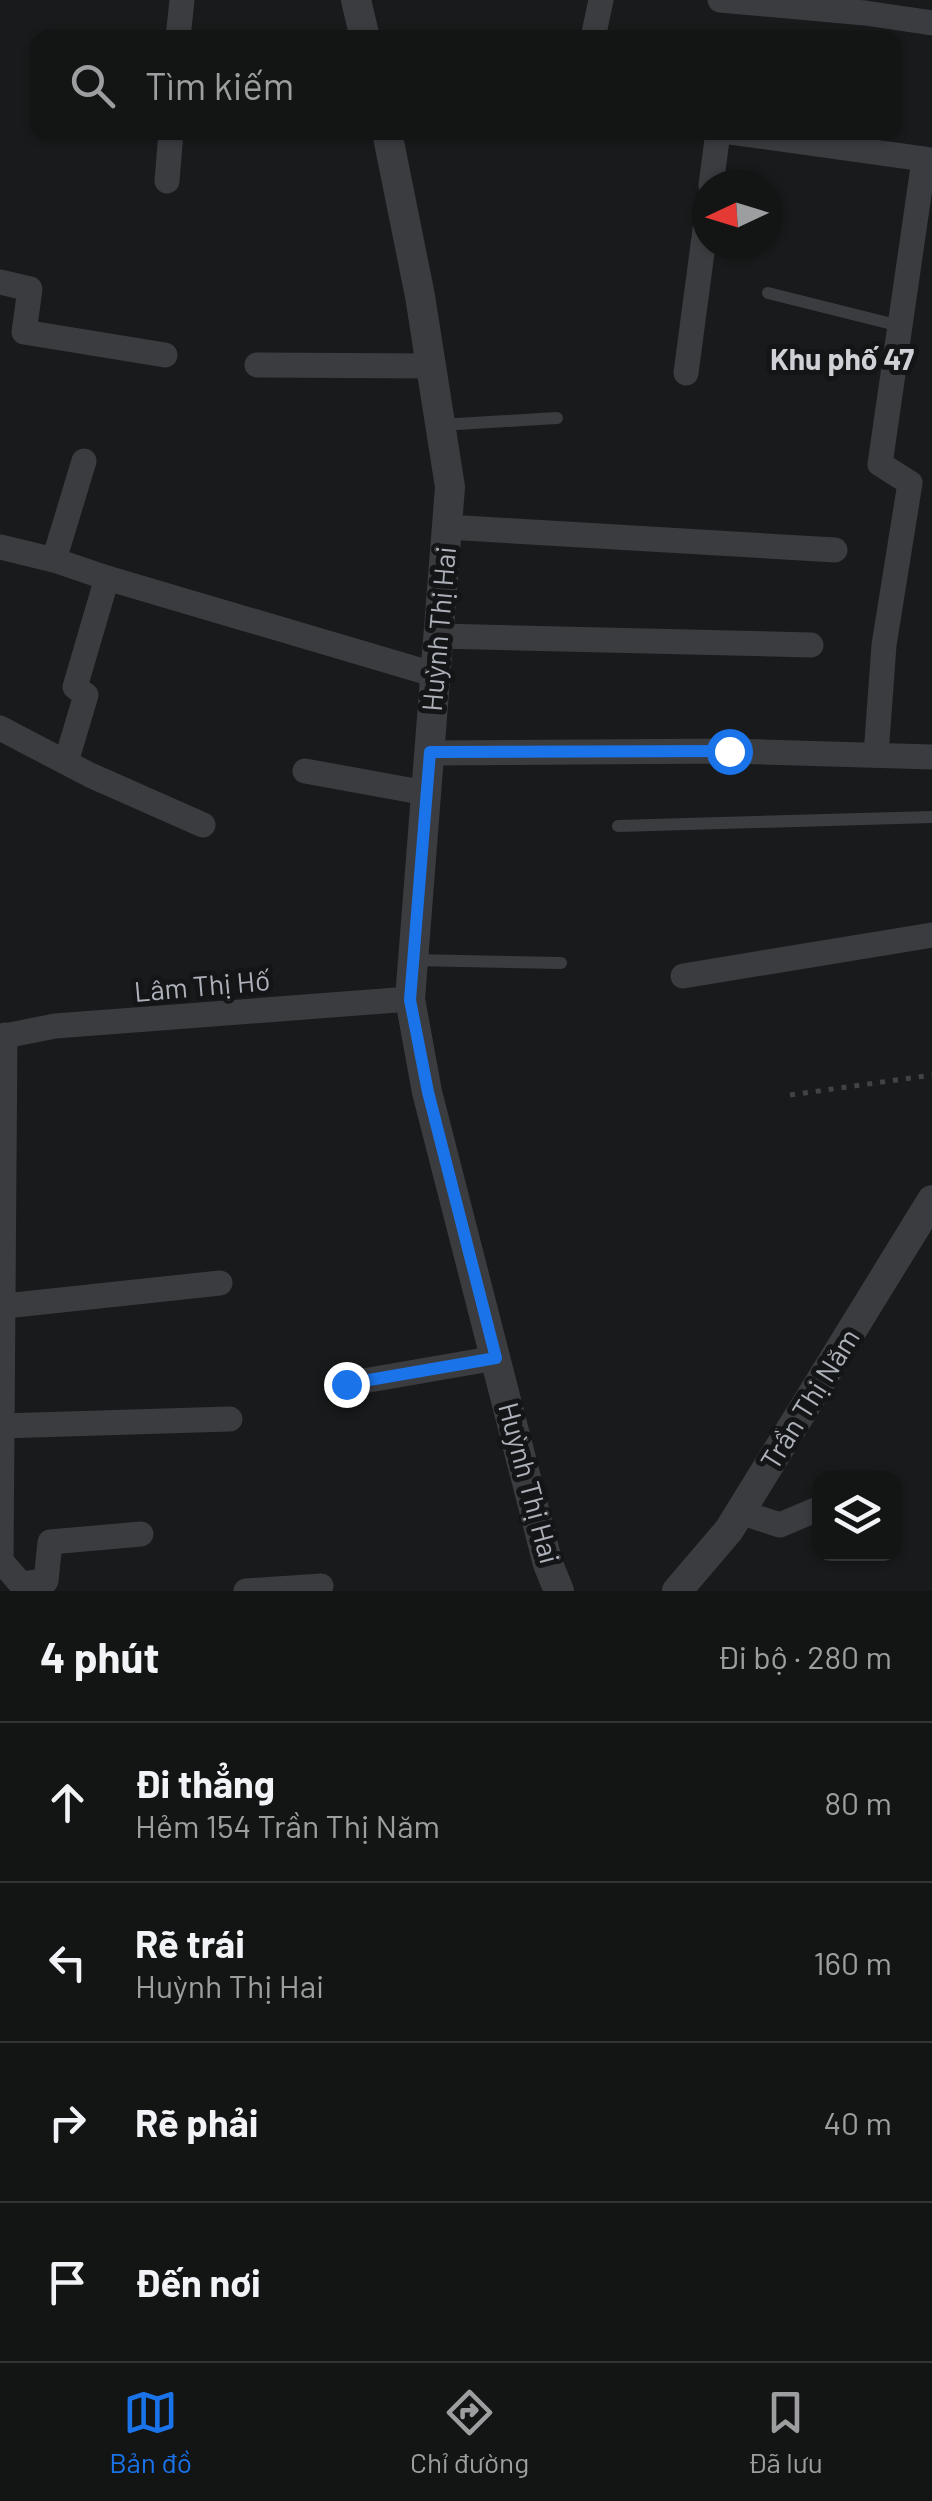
<!DOCTYPE html>
<html lang="vi">
<meta charset="utf-8">
<style>
:root{--surface:#131414;--page:#202122;--text:#f1f3f6;--muted:#9d9ea0;--line:#323334;--accent:#1a73e8}
body{margin:0;font-family:Barlow,sans-serif;background:var(--page);color:var(--text)}
.controls{position:absolute;right:30px;bottom:30px;display:grid;overflow:hidden;border-radius:20px;box-shadow:0 2px 8px #0004}
.controls button{width:90px;height:90px;display:grid;place-items:center;padding:0;border:0;border-bottom:2px solid var(--line);background:var(--surface);color:var(--text);font:50px sans-serif}
.compass{position:absolute;left:692px;top:170px;width:90px;height:90px;border-radius:50%;background:var(--surface);box-shadow:0 2px 8px #0004;rotate:266deg}
.stop{position:absolute;width:30px;height:30px;margin:-22px;border:8px solid #1a73e8;border-radius:50%;background:#fff}
.stop.end{background:#1a73e8;border-color:#fff;box-shadow:0 2px 10px #0008}
.list{margin:0;padding:0;list-style:none}
h2{display:flex;justify-content:space-between;align-items:center;height:130px;margin:0;padding:0 40px;font-size:42px}
h2 small{font-size:32px;font-weight:400;color:var(--muted)}
.list li{display:grid;grid-template-columns:65px 1fr auto;gap:30px;align-items:center;box-sizing:border-box;height:160px;padding:0 40px;border-top:2px solid var(--line)}
.list b{display:block;font-size:38px;white-space:nowrap}
.list p{margin:0;font-size:32px;white-space:nowrap;color:var(--muted)}
.list em{font-size:32px;font-style:normal;color:var(--muted)}
.icon{flex:none;width:55px;height:55px;fill:none;stroke:currentColor;stroke-width:2;stroke-linecap:round;stroke-linejoin:round}
.map{position:relative;flex:none;width:932px;height:1591px;overflow:hidden}
.search{position:absolute;background:var(--surface);box-shadow:0 2px 8px #0004;left:30px;right:30px;top:30px;height:110px;display:flex;align-items:center;gap:25px;box-sizing:border-box;padding:0 35px;border-radius:20px;color:var(--muted);font-size:38px}
.sheet{height:770px;background:var(--surface)}
nav{display:flex;justify-content:space-around;align-items:center;box-sizing:border-box;height:140px;border-top:2px solid var(--line);background:var(--surface);font-size:28px;color:var(--muted)}
nav a{display:grid;justify-items:center;gap:5px}
nav .on{color:var(--accent)}
.map>svg:first-child{display:block}
</style>
<div class="map">
<svg width="932" height="1591" viewBox="0 0 932 1591">
<rect width="100%" height="100%" fill="#191a1b"/>
<g fill="none" stroke-linecap="round" stroke-linejoin="round">
<path stroke="#414347" stroke-width="5" stroke-dasharray="5 8" stroke-linecap="butt" d="M790,1095L932,1075"/>
<g stroke="#3b3c40" stroke-width="12">
<path d="M768,293L900,326"/>
<path d="M441,425L557,418"/>
<path d="M618,826L932,817"/>
<path d="M413,960L561,963"/>
</g>
<g stroke="#3b3c40" stroke-width="25">
<path d="M720,0L865,13L932,23"/>
<path d="M178,38L182,0"/>
<path d="M593,38L601,0"/>
<path d="M730,132L932,160"/>
<path d="M167,181L171,132"/>
<path d="M711,185L718,132"/>
<path d="M0,282L30,289L24,332L165,355"/>
<path d="M257,365L431,366"/>
<path d="M686,373L707,215"/>
<path d="M84,461L54,560L107,578"/>
<path d="M447,527L835,550"/>
<path d="M0,547L54,560"/>
<path d="M439,636L811,645"/>
<path d="M0,728L90,775L203,825"/>
<path d="M430,753L729,751L932,757"/>
<path d="M876,755L884,645L910,483L880,464L924,160"/>
<path d="M66,762L86,695L75,687L107,578L436,675"/>
<path d="M305,771L426,793"/>
<path d="M683,976L932,935"/>
<path d="M0,1037L55,1026L410,999"/>
<path d="M5,1306L220,1283"/>
<path d="M346,1384L496,1358"/>
<path d="M0,1426L230,1419"/>
<path d="M740,1512L780,1525L820,1508"/>
<path d="M1,1561L5,1035"/>
<path d="M1,1561L21,1584L46,1581L50,1542L141,1534"/>
<path d="M246,1591L321,1586"/>
</g>
<g stroke="#3b3c40" stroke-width="30">
<path d="M356,0L365,38"/>
<path d="M387,132L420,296L450,487L410,999L427,1092L548,1564L559,1591"/>
<path d="M677,1591L729,1530L932,1200"/>
</g>
</g>
<g fill="none" stroke-linecap="round" stroke-linejoin="round">
<path stroke="#1a73e8" stroke-width="12" d="M346,1384L496,1358L428,1092L410,1000L430,752L729,751"/>
</g>
<g text-anchor="middle" stroke-width="10" stroke-linejoin="round" paint-order="stroke">
<g font-size="28" fill="#adb2ba" stroke="#141516">
<text transform="translate(439 629) rotate(-85)" y="10">Huỳnh Thị Hai</text>
<text transform="translate(202 986) rotate(-5)" y="10">Lâm Thị Hố</text>
<text transform="translate(810 1399) rotate(-58)" y="10">Trần Thị Năm</text>
<text transform="translate(529 1483) rotate(75)" y="10">Huỳnh Thị Hai</text>
</g>
<g font-size="30" font-weight="bold" fill="#ced1d6" stroke="#141516">
<text x="842" y="370">Khu phố 47</text>
</g>
</g>
</svg>
<div class="controls">
<button><svg class="icon" aria-label="layers" viewBox="0 0 24 24"><path d="M12 4l9 5-9 5-9-5zM3 14l9 5 9-5"/></svg></button>
</div>
<svg class="compass" viewBox="-18 -18 36 36"><path d="M0-13l5 13h-10z" fill="#e53935"/><path d="M0 13l5-13h-10z" fill="#9d9ea0"/></svg>
<div class="stop" style="left:729px;top:751px"></div>
<div class="stop end" style="left:346px;top:1384px"></div>
<div class="search"><svg class="icon" aria-label="search" viewBox="0 0 24 24"><circle cx="10" cy="10" r="6"/><path d="M15 15l6 6"/></svg>Tìm kiếm</div>
</div>
<section class="sheet">
<h2>4 phút<small>Đi bộ · 280 m</small></h2>
<ul class="list">
<li><svg class="icon" aria-label="ahead" viewBox="0 0 24 24"><path d="M12 20V5M6 11l6-6 6 6"/></svg><div><b>Đi thẳng</b><p>Hẻm 154 Trần Thị Năm</p></div><em>80 m</em></li>
<li><svg class="icon" aria-label="left" viewBox="0 0 24 24"><path d="M17 20v-9H6M10 6l-5 5 5 5"/></svg><div><b>Rẽ trái</b><p>Huỳnh Thị Hai</p></div><em>160 m</em></li>
<li><svg class="icon" aria-label="right" viewBox="0 0 24 24"><path d="M7 20v-9h11M14 6l5 5-5 5"/></svg><div><b>Rẽ phải</b></div><em>40 m</em></li>
<li><svg class="icon" aria-label="arrive" viewBox="0 0 24 24"><path d="M6 21V4h12l-3 4 3 4H6"/></svg><div><b>Đến nơi</b></div></li>
</ul>
</section>
<nav>
<a class="on"><svg class="icon" aria-label="map" viewBox="0 0 24 24"><path d="M3 6l6-2 6 2 6-2v14l-6 2-6-2-6 2zM9 4v14M15 6v14"/></svg>Bản đồ</a>
<a><svg class="icon" aria-label="directions" viewBox="0 0 24 24"><path d="M12 3l9 9-9 9-9-9zM9 14v-3h6M13 9l2 2-2 2"/></svg>Chỉ đường</a>
<a><svg class="icon" aria-label="saved" viewBox="0 0 24 24"><path d="M7 4h10v16l-5-4-5 4z"/></svg>Đã lưu</a>
</nav>
